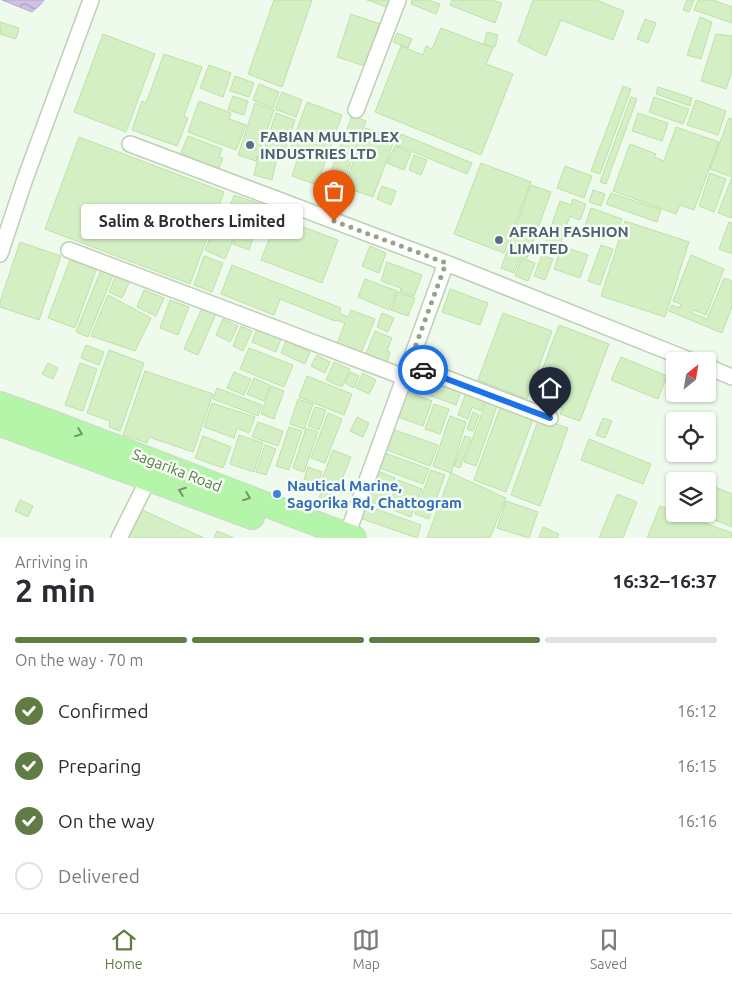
<!DOCTYPE html>
<meta charset="utf-8">
<style>
body{margin:0;font-family:Ubuntu,sans-serif;background:#f2f2f3;color:#2b2b33;height:100vh;display:flex;flex-direction:column;font-size:19px;white-space:nowrap}
*{box-sizing:border-box;margin:0}
p{font-size:16px;color:#7c7c81}
.icon{flex:none;width:28px;height:28px;fill:none;stroke:currentColor;stroke-width:2;stroke-linecap:round;stroke-linejoin:round}
.map{position:relative;height:538px;overflow:hidden}
.panel{display:flex;flex-direction:column;background:#fff;flex:1}
.panel>*{flex:none}
.needle{width:32px;rotate:30deg}
.buttons{position:absolute;left:666px;top:352px;display:grid;gap:10px}
.buttons a{display:grid;place-items:center;width:50px;height:50px;border-radius:5px;background:#fff;box-shadow:0 1px 4px #0004;font-size:25px}
.pin{position:absolute;display:grid;place-items:center;width:42px;height:42px;color:#fff;margin:-51px -21px;border-radius:50% 50% 50% 0;rotate:-45deg;box-shadow:0 0 5px #0007}
.pin .icon{rotate:45deg}
.courier{position:absolute;display:grid;place-items:center;width:50px;height:50px;margin:-25px;border:4px solid #1a73e8;border-radius:50%;background:#fff;color:#222;box-shadow:0 1px 6px #0007}
.bubble{position:absolute;height:35px;border-radius:5px;background:#fff;box-shadow:0 1px 4px #0004;font-size:16px;font-weight:600;line-height:35px;text-align:center}
.summary em{font-style:normal;font-weight:600}
.summary div{display:flex;flex-direction:column-reverse}
.summary{display:flex;align-items:center;justify-content:space-between;height:85px;padding:0 15px}
h1{font-size:32px;font-weight:600;line-height:38px}
.bar{display:grid;grid-template-columns:repeat(4,1fr);gap:8px 5px;align-content:center;height:60px;padding:0 15px}
.bar i{height:6px;border-radius:4px;background:#e1e1e2}
.bar .on{background:#617b45}
.bar p{grid-column:span 4}
ol{padding:0 15px;list-style:none}
li{display:flex;align-items:center;gap:15px;height:55px}
li p{margin-inline-start:auto}
li .icon{padding:5px;border-radius:50%;background:#617b45;color:#fff;stroke-width:4}
li:last-child{color:#7c7c81}
li i{width:28px;height:28px;border:2px solid #e1e1e2;border-radius:50%}
.dock{display:flex;justify-content:space-around;align-items:center;height:70px;border-top:1px solid #e1e1e2;background:#fff;font-size:14px;color:#7c7c81}
.dock a{display:grid;justify-items:center;gap:2px}
.dock .on{color:#617b45}
.map>svg:first-child{display:block}
.water{fill:url(#water-waves);stroke:#b9a8d6}
.building{fill:#d5efc5;stroke:#bee1a7}
.lines{fill:none;stroke-linecap:round;stroke-linejoin:round}
.minor-casing{stroke:#bdd0b4;stroke-width:18}
.primary-casing{stroke:#cfd6ca;stroke-width:26}
.minor{stroke:#fff;stroke-width:15}
.primary{stroke:#b5f5aa;stroke-width:24}
.oneway{stroke:#759666}
.done{stroke:#92a587;stroke-width:5;stroke-dasharray:0 9}
.route{stroke:#1a73e8;stroke-width:6}
.service-dot{fill:#5c6f8a;stroke:#f4fef2;stroke-width:2}
.shop-dot{fill:#3f7fe0;stroke:#f4fef2;stroke-width:2}
.labels{text-anchor:middle;dominant-baseline:central;stroke-width:5;stroke-linejoin:round;paint-order:stroke}
.service-label{font-size:15px;font-weight:bold;fill:#4e5e75;stroke:#f4fef2;text-anchor:start}
.street-label{font-size:15px;fill:#607650;stroke:#f4fef2}
.shop-label{font-size:15px;font-weight:bold;fill:#366cbe;stroke:#f4fef2;text-anchor:start}
</style>
<div class="map">
<svg width="732" height="538" viewBox="0 0 732 538">
<defs>
<pattern id="water-waves" width="16" height="10" patternUnits="userSpaceOnUse" patternTransform="scale(1.25)"><rect width="16" height="10" fill="#cec1e4"/><path d="M0 5q4-4 8 0t8 0" fill="none" stroke="#aba1bb"/></pattern>
</defs>
<rect width="100%" height="100%" fill="#eefbec"/>
<path class="water" d="M2 0H44L41 4 32 12Z"/>
<path class="building" d="M274 0H312L282 87 248 74Z
M367 0H395L392 9Z
M412 0H428L440 4 436 14 411 4Z
M452 0H492L502 3 495 23 450 5Z
M533 0H596L624 11 613 40 561 20 546 56 518 42Z
M687 0H694L689 12 683 10Z
M698 0H713L732 7V23L694 10Z
M351 14 380 24 365 66 337 57Z
M700 17 712 22 701 59 687 55Z
M645 19 656 23 648 43 637 39Z
M0 22 19 28 16 39 0 34Z
M441 28 493 48 486 64 513 74 481 155 375 112 401 46 423 55 426 46 432 49Z
M487 32 498 35 495 47 484 44Z
M397 33 412 39 408 48 393 42Z
M103 34 155 54 126 132 74 112Z
M716 34 732 36V71L726 89 701 81Z
M164 54 202 67 184 116 188 118 177 146 132 130 142 101 146 103Z
M209 65 231 73 223 97 200 88Z
M235 76 254 83 249 97 230 91Z
M259 84 279 92 273 108 253 100Z
M623 86 631 89 600 174 591 171Z
M658 87 692 98 690 106 656 94Z
M282 92 302 100 296 117 275 109Z
M233 96 248 101 244 115 228 110Z
M631 97 637 99 606 184 600 182Z
M654 97 689 109 683 124 649 112Z
M696 100 726 111 718 135 687 125Z
M199 101 231 113 229 119 246 125 236 150 188 132Z
M307 102 342 115 317 185 292 176 299 155 289 151Z
M255 103 274 110 256 161 238 155Z
M276 113 295 120 284 153 265 146Z
M638 113 668 123 662 141 632 131Z
M352 116 366 121 343 184 328 178Z
M729 118 732 119V218L718 213 732 177 710 169Z
M676 127 719 142 694 210 680 205 676 214 613 191 630 144 656 154 654 157 664 161Z
M366 128 395 138 373 197 344 187Z
M401 134 472 163 467 174 396 145Z
M188 136 222 149 219 157 223 158 218 170 180 155Z
M79 137 224 192 190 284 45 229Z
M395 146 411 153 404 170 387 163Z
M260 149 278 153 272 180 254 175Z
M414 155 427 160 421 175 409 170Z
M481 163 531 182 504 253 454 234Z
M565 166 592 176 584 198 557 188Z
M710 173 726 179 714 212 699 206Z
M531 185 551 192 527 258 521 256 514 273 501 268Z
M382 186 396 191 391 205 377 199Z
M593 190 605 194 601 206 589 202Z
M611 193 661 210 657 222 606 204Z
M234 195 264 205 249 250 233 244 237 232 223 227Z
M573 199 586 204 580 220 570 216 557 254 543 249 560 201 571 205Z
M591 208 622 219 616 236 585 226Z
M277 220 286 224 287 221 338 240 322 283 261 260Z
M625 221 689 242 665 317 601 296Z
M729 222 732 223V254L719 249Z
M215 226 235 235 225 259 205 250Z
M20 242 61 256 39 320 0 307V302Z
M601 245 613 249 600 285 588 281Z
M370 246 386 253 379 273 362 266Z
M562 246 588 255 580 278 554 269Z
M72 255 98 265 75 328 48 318Z
M542 255 553 259 545 280 534 276Z
M691 255 724 269 706 315 694 310 692 313 707 319 724 278 732 281V307L722 333 669 311 672 305 679 308 681 304 673 301Z
M204 256 223 263 212 292 194 285Z
M522 258 535 263 528 281 515 276Z
M387 262 422 275 414 296 400 291 401 288 381 281Z
M232 265 341 308 339 313 348 317 351 310 375 319 361 353 337 344 345 323 336 320 335 321 280 299 274 315 221 294Z
M101 270 113 275 88 337 76 332Z
M116 275 130 281 122 298 109 292Z
M365 279 397 291 389 310 358 297Z
M450 289 488 303 480 325 442 312Z
M144 290 164 298 156 316 137 307Z
M398 292 415 298 408 316 391 310Z
M108 295 151 318 135 351 91 336Z
M170 300 189 307 178 335 160 328Z
M202 308 216 314 198 355 184 349Z
M382 313 394 318 388 332 377 327Z
M503 313 552 331 527 399 478 380Z
M223 319 238 326 230 342 216 335Z
M559 325 609 344 580 421 560 414 563 408 532 397Z
M241 326 252 331 243 351 233 346Z
M257 329 281 339 276 352 252 342Z
M375 331 392 338 387 351 390 352 387 362 366 354Z
M286 341 310 352 305 364 281 353Z
M86 345 104 352 99 365 81 358Z
M249 348 293 365 284 387 240 369Z
M109 350 144 363 120 431 109 427 110 421 87 413Z
M317 355 330 362 325 373 311 366Z
M621 357 667 376 658 399 611 380Z
M334 362 350 369 342 387 326 380Z
M48 363 58 368 53 379 42 374Z
M80 363 97 369 83 411 65 405Z
M145 371 213 394 193 452 149 437 147 443 123 435Z
M416 371 462 388 456 405 410 388Z
M234 372 251 379 244 395 227 388Z
M350 372 359 376 354 388 345 383Z
M363 373 376 380 369 394 356 388Z
M307 376 352 394 344 415 299 397Z
M254 378 270 385 264 401 247 394Z
M271 386 284 391 274 419 261 414Z
M468 387 487 394 481 411 472 407 468 419 458 415Z
M217 388 262 405 258 416 213 399Z
M407 392 432 401 423 426 398 417Z
M298 399 313 404 304 429 290 424Z
M487 399 498 403 476 466 464 462Z
M502 402 535 414 506 492 474 480Z
M212 403 255 417 249 433 237 428 234 438 204 427Z
M434 404 449 409 440 434 425 429Z
M315 407 326 410 319 430 308 426Z
M473 412 479 415 473 431 467 429Z
M328 413 342 419 325 463 311 458Z
M450 416 466 422 451 473 433 466Z
M357 417 369 423 363 437 350 431Z
M539 418 568 428 540 506 511 495Z
M603 418 612 421 605 438 596 435Z
M258 422 283 431 278 446 252 437Z
M289 427 302 431 289 470 276 466Z
M306 428 318 432 304 472 293 468Z
M389 428 438 445 430 466 382 448Z
M239 435 263 443 254 472 230 464Z
M203 436 231 447 223 468 195 458Z
M465 436 471 438 460 468 454 466Z
M589 439 651 464 643 484 581 460Z
M265 445 276 449 266 475 256 472Z
M333 450 351 457 338 489 321 482Z
M382 452 429 469 423 484 377 467Z
M308 467 322 472 318 484 304 479Z
M375 470 395 478 384 507 364 500Z
M431 470 445 475 429 519 415 514Z
M451 473 506 498 490 538H427Z
M398 480 422 489 411 517 388 508Z
M708 484 732 494V527L700 514H708Z
M324 487 333 491 327 501 319 497Z
M617 494 637 502 623 538H599Z
M20 500 33 506 28 517 15 511Z
M506 501 538 512 529 538 497 528Z
M365 505 421 525 417 538 360 518Z
M660 506 675 512V514H681L732 533V538H647Z
M138 508 204 538H125Z
M543 527 559 534 557 538H539Z
M217 531 234 538H214Z"/>
<g class="lines">
<defs>
<path id="minor" d="M356 110 398 0
M130 144 446 263 692 361
M69 250 404 377
M0 254 25 179 91 0
M409 364 550 418
M708 367 732 377
M119 538 149 478
M346 538 446 263"/>
<path id="primary" d="M0 404 53 423 354 538
M0 424 252 517"/>
</defs>
<use href="#minor" class="minor-casing"/>
<use href="#primary" class="primary-casing"/>
<use href="#minor" class="minor"/>
<use href="#primary" class="primary"/>
</g>
<defs><path id="oneway-chevron" d="M-2-3.5L2.5 0L-2 3.5" fill="none" stroke-width="1.6" stroke-linecap="round" stroke-linejoin="round" transform="scale(1.25)"/></defs>
<g class="oneway">
<use href="#oneway-chevron" transform="translate(79 433) rotate(21)"/>
<use href="#oneway-chevron" transform="translate(182 491) rotate(-160)"/>
<use href="#oneway-chevron" transform="translate(247 497) rotate(21)"/>
</g>
<g class="lines">
<path class="done" d="M334 221 446 263 409 364 423 370"/>
<path class="route" d="M423 370 550 418"/>
</g>
<g class="service-dot">
<circle cx="250" cy="145" r="5"/>
<circle cx="499" cy="240" r="5"/>
</g>
<circle class="shop-dot" cx="277" cy="494" r="5"/>
<g class="labels">
<g class="service-label">
<text x="260" y="136">FABIAN MULTIPLEX<tspan x="260" dy="17">INDUSTRIES LTD</tspan></text>
<text x="509" y="231">AFRAH FASHION<tspan x="509" dy="17">LIMITED</tspan></text>
</g>
<g class="street-label">
<text transform="translate(177 470) rotate(21)">Sagarika Road</text>
</g>
<g class="shop-label">
<text x="287" y="485">Nautical Marine,<tspan x="287" dy="17">Sagorika Rd, Chattogram</tspan></text>
</g>
</g>
</svg>
<div class="buttons">
<a><svg class="needle" viewBox="-14 -14 28 28"><path d="M0-13l5 13h-10z" fill="#e53935"/><path d="M0 13l5-13h-10z" fill="#7c7c81"/></svg></a>
<a><svg class="icon" aria-label="locate" viewBox="0 0 24 24"><circle cx="12" cy="12" r="6"/><path d="M12 2v4M12 18v4M2 12h4M18 12h4"/></svg></a>
<a><svg class="icon" aria-label="layers" viewBox="0 0 24 24"><path d="M12 4l9 5-9 5-9-5zM3 14l9 5 9-5"/></svg></a>
</div>
<div class="pin" style="left:334px;top:221px;background:#ea580c"><svg class="icon" aria-label="bag" viewBox="0 0 24 24"><path d="M5 8h14l-1 12H6zM9 8a3 3 0 0 1 6 0"/></svg></div>
<div class="pin" style="left:550px;top:418px;background:#1f2937"><svg class="icon" aria-label="home" viewBox="0 0 24 24"><path d="M3 11l9-7 9 7M6 9v11h12V9"/></svg></div>
<div class="courier" style="left:423px;top:370px"><svg class="icon" aria-label="car" viewBox="0 0 24 24"><path d="M5 17H2v-5l4-1 3-4h7l3 4 3 1v5h-3M9 17h6M6 11h13"/><circle cx="7" cy="17" r="2"/><circle cx="17" cy="17" r="2"/></svg></div>
<div class="bubble" style="left:81px;top:204px;width:222px">Salim &amp; Brothers Limited</div>
</div>
<section class="panel">
<div class="summary"><div><h1>2 min</h1><p>Arriving in</p></div><em>16:32–16:37</em></div>
<div class="bar"><i class="on"></i><i class="on"></i><i class="on"></i><i></i><p>On the way · 70 m</p></div>
<ol>
<li><svg class="icon" aria-label="check" viewBox="0 0 24 24"><path d="M5 12l5 5 9-10"/></svg>Confirmed<p>16:12</p></li>
<li><svg class="icon" aria-label="check" viewBox="0 0 24 24"><path d="M5 12l5 5 9-10"/></svg>Preparing<p>16:15</p></li>
<li><svg class="icon" aria-label="check" viewBox="0 0 24 24"><path d="M5 12l5 5 9-10"/></svg>On the way<p>16:16</p></li>
<li><i></i>Delivered</li>
</ol>
</section>
<nav class="dock">
<a class="on"><svg class="icon" aria-label="home" viewBox="0 0 24 24"><path d="M3 11l9-7 9 7M6 9v11h12V9"/></svg>Home</a>
<a><svg class="icon" aria-label="map" viewBox="0 0 24 24"><path d="M3 6l6-2 6 2 6-2v14l-6 2-6-2-6 2zM9 4v14M15 6v14"/></svg>Map</a>
<a><svg class="icon" aria-label="saved" viewBox="0 0 24 24"><path d="M7 4h10v16l-5-4-5 4z"/></svg>Saved</a>
</nav>
